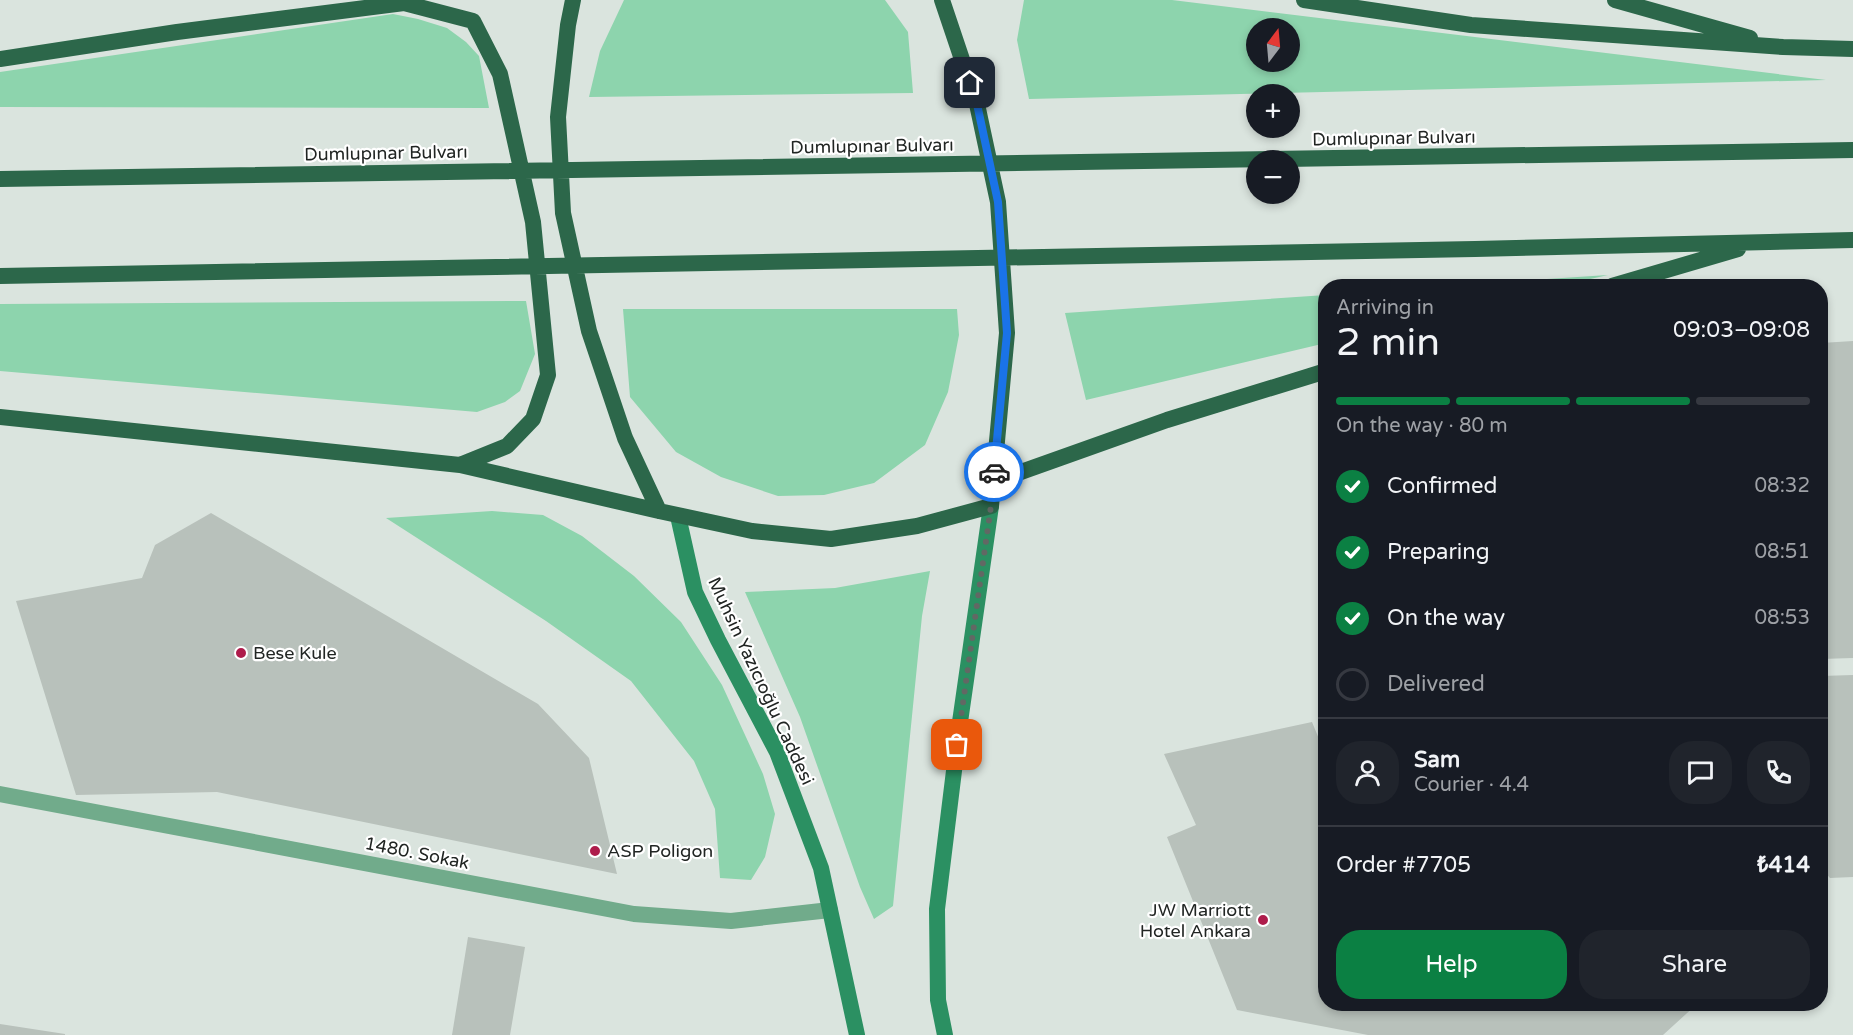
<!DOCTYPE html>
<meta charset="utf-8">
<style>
body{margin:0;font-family:"Varela Round",sans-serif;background:#20242c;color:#f1f3f6;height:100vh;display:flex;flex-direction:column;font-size:22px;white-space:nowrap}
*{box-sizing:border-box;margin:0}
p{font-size:20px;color:#9ea1a6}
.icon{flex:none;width:33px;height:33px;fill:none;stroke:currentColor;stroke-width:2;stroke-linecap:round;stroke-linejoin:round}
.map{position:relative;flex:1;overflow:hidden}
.panel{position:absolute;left:1318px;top:279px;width:510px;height:732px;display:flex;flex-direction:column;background:#171b24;border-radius:24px;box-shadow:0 3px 9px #0003}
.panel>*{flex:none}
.needle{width:39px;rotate:16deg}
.fabs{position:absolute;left:1246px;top:18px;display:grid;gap:12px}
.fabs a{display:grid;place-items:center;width:54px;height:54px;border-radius:50%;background:#171b24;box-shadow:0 3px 9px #0003;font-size:30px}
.pin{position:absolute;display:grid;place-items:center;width:51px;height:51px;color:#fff;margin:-26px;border-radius:12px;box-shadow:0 3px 9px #0006}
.courier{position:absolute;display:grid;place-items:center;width:60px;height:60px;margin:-30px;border:4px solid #1a73e8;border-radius:50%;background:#fff;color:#222;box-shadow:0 2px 8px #0007}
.summary em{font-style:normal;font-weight:600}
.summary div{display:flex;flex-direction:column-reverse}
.summary{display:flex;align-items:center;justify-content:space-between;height:102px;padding:0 18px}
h1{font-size:39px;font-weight:600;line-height:45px}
.bar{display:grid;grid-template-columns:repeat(4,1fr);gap:9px 6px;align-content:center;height:72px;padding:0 18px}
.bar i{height:8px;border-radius:4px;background:#363941}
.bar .current{background:#0b8043}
.bar p{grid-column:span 4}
.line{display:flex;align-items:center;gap:15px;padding:0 18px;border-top:2px solid #363941}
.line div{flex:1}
.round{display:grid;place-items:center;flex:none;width:63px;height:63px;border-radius:24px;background:#20242c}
ol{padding:0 18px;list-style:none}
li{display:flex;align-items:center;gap:18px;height:66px}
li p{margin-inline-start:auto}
li .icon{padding:6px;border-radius:50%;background:#0b8043;color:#fff;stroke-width:4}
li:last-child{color:#9ea1a6}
li i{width:33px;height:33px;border:3px solid #363941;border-radius:50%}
.button{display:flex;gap:12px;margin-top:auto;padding:12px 18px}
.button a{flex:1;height:69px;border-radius:24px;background:#0b8043;color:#fff;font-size:24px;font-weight:600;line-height:69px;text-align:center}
.button a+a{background:#20242c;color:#f1f3f6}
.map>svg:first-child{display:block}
.green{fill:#8dd4ad;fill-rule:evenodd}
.building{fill:#b8c1bb}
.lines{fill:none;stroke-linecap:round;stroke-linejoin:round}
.minor{stroke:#71ab8b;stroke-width:16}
.secondary{stroke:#2b9062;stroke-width:16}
.trunk{stroke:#2c674a;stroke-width:16}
.done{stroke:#626864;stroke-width:6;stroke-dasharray:0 10.8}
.route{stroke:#1a73e8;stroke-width:8}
.poi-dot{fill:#ae1c4b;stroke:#fff;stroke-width:2}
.labels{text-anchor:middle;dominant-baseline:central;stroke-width:4.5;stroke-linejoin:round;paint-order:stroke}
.street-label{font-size:18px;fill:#212523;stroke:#fff}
.poi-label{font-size:18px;fill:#212523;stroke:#fff;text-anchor:start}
</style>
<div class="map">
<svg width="1853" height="1035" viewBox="0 0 1853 1035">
<rect width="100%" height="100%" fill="#dae4de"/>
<path class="green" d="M624 0H885L908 32 913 93 589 97 600 51Z
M1024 0H1172L1826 80 1029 99 1017 40ZM1257 28H1290V62H1257Z
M393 14 418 19 447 28 466 42 479 56 489 108 0 107V72Z
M1608 275 1559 286H1443Z
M1326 295V343L1086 400 1065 313Z
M526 301 535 354 520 391 505 402 477 412 0 371V304Z
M623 309H957L959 335 948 392 925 445 874 483 824 495 778 496 721 477 676 452 630 397Z
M492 511 543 515 582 536 634 576 681 622 722 685 763 774 775 814 765 857 751 880 720 878 715 809 694 761 631 681 546 621 386 518Z
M930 571 922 616 893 906 874 919 860 887 800 717 745 592 835 588Z"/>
<path class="building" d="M1853 341V658L1821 659V343Z
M211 513 538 704 589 758 617 874 217 792 76 795 16 601 142 578 155 545Z
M1853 675V877L1830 878 1821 868V676Z
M1312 722 1326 756V1004H1697L1663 1035H1368L1237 1010 1167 837 1196 825 1164 754Z
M468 937 525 947 510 1035H452Z
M0 1024 65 1034V1035H0Z"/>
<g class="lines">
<path class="minor" d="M0 794 634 914 731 921 830 910"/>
<path class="secondary" d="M678 516 695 592 718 640 777 752 821 868 857 1035
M945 1035 938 1000 937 909 960 722 991 506"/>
<path class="trunk" d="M573 0 568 25 558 117 563 213 589 331 625 438 659 511
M1304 0 1471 25 1783 47 1853 49
M1615 0 1750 38
M404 3 473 21 500 74 533 222 548 375 533 419 507 446 460 465
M0 59 177 32 404 3 414 0
M0 179 1853 150
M0 276 1475 249 1853 240
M1612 286 1738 249
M0 417 460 465 659 511 752 531 831 539 917 526 991 506 1007 333 998 202 977 104 942 0
M993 482 1167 420 1326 371"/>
</g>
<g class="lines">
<path class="done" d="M957 745 991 506 994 472"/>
<path class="route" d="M970 83 977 104 998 202 1007 333 994 472"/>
</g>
<g class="poi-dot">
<circle cx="241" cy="653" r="6"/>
<circle cx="595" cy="851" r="6"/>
<circle cx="1263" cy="920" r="6"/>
</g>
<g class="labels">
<g class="street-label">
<text transform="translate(1394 138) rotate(-1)">Dumlupınar Bulvarı</text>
<text transform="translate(872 146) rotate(-1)">Dumlupınar Bulvarı</text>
<text transform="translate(386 153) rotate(-1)">Dumlupınar Bulvarı</text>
<text transform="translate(761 681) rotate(65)">Muhsin Yazıcıoğlu Caddesi</text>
<text transform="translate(417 853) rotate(11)">1480. Sokak</text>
</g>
<g class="poi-label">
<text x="253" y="653">Bese Kule</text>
<text x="607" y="851">ASP Poligon</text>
<text x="1251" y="910" text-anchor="end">JW Marriott<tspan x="1251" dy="21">Hotel Ankara</tspan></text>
</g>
</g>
</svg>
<div class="fabs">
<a><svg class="needle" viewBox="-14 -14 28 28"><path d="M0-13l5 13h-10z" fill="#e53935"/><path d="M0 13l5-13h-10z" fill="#9ea1a6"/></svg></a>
<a>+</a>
<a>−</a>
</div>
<div class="pin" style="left:957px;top:745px;background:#ea580c"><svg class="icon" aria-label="bag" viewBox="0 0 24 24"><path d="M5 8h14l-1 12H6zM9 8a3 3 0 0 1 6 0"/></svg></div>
<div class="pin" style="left:970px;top:83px;background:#1f2937"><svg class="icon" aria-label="home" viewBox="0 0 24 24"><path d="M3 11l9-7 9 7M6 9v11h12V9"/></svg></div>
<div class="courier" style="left:994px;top:472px"><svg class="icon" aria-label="car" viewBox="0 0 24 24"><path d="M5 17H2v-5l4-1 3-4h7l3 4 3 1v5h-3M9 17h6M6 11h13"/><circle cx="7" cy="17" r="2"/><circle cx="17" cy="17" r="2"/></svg></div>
<section class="panel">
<div class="summary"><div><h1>2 min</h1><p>Arriving in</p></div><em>09:03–09:08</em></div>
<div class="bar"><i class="current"></i><i class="current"></i><i class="current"></i><i></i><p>On the way · 80 m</p></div>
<ol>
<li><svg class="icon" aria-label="check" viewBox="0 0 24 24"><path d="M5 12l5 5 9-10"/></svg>Confirmed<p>08:32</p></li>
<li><svg class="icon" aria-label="check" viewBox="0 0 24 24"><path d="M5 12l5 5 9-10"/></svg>Preparing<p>08:51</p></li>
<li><svg class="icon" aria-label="check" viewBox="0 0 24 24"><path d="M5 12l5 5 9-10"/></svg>On the way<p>08:53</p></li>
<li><i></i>Delivered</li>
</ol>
<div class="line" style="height:108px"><a class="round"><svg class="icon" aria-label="person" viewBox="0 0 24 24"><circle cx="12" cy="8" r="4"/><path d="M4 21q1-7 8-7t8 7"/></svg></a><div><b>Sam</b><p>Courier · 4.4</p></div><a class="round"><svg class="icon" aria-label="chat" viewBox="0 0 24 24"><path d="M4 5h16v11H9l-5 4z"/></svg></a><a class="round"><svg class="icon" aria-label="phone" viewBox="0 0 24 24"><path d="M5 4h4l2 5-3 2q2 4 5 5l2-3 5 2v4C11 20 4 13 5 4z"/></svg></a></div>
<div class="line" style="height:78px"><div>Order #7705</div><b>₺414</b></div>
<div class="button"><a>Help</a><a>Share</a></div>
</section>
</div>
